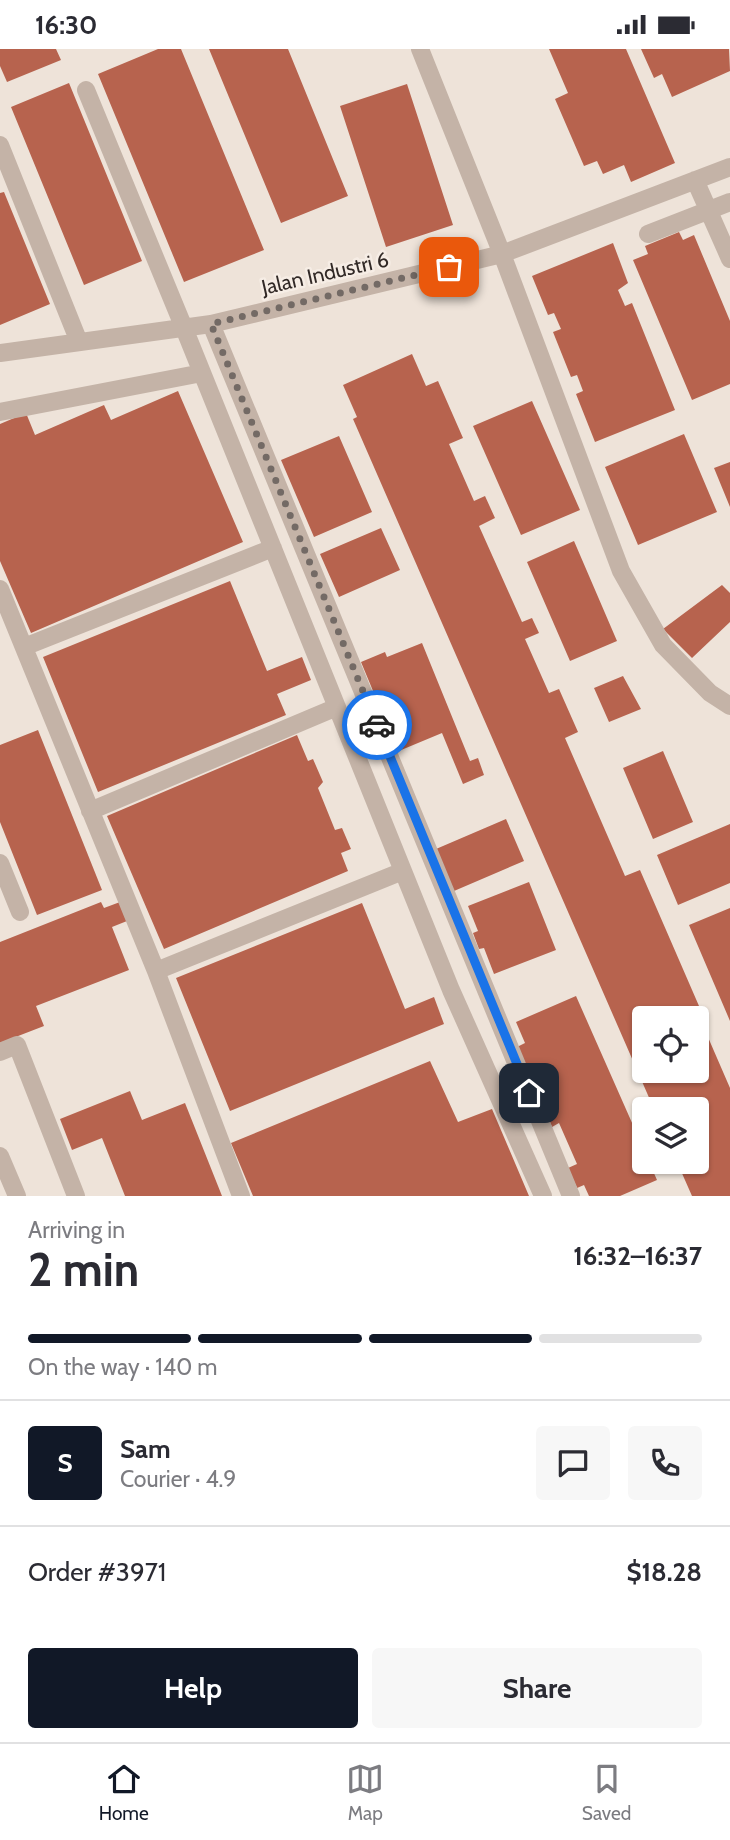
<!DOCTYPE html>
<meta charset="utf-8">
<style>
body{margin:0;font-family:Cabin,sans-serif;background:#f7f7f7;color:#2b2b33;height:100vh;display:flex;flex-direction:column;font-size:26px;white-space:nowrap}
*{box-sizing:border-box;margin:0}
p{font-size:23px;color:#7c7c81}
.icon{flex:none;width:38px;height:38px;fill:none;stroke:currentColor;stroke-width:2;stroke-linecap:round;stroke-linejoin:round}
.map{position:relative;height:1147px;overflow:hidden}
.drawer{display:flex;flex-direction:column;background:#fff;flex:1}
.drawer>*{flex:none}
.tools{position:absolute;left:632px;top:957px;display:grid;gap:14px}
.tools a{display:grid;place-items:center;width:77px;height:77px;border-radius:7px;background:#fff;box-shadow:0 2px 5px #0004;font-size:35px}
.pin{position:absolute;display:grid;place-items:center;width:60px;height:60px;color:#fff;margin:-30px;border-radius:14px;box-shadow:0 4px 10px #0006}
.courier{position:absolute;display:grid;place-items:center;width:70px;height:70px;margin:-35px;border:5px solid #1a73e8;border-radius:50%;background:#fff;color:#222;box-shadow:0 2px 9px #0007}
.overview em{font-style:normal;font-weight:800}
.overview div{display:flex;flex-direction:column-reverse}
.overview{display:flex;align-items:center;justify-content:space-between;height:119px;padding:0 28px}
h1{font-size:46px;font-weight:800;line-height:52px}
.bar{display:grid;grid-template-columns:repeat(4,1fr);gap:10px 7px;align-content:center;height:84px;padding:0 28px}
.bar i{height:9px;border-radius:5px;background:#e1e1e2}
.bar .selected{background:#111827}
.bar p{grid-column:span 4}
.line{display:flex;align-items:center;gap:18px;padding:0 28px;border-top:2px solid #e1e1e2}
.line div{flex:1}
.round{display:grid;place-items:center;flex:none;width:74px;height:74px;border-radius:7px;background:#f7f7f7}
.primary-button{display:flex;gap:14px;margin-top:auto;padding:14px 28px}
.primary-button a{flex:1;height:80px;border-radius:7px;background:#111827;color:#fff;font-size:28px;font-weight:800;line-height:80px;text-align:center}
.primary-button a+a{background:#f7f7f7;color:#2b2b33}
.status{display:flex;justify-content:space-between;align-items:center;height:49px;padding:0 35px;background:#fff;direction:ltr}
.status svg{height:19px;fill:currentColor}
.dock{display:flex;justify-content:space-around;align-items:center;height:98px;border-top:2px solid #e1e1e2;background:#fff;font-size:19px;color:#7c7c81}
.dock a{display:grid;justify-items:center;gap:4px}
.dock .selected{color:#111827}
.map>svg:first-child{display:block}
.building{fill:#b7634e}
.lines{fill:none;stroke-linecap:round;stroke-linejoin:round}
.minor{stroke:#c4b3a7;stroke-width:18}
.done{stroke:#736a65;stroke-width:7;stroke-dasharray:0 12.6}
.route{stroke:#1a73e8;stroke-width:9}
.labels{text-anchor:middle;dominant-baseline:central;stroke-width:5;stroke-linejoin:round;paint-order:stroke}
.street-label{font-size:21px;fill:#312926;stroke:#f6ede5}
</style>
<div class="status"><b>16:30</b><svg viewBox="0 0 49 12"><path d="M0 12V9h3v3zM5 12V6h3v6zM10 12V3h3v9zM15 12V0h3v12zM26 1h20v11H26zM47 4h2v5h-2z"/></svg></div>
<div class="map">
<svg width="730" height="1147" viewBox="0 0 730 1147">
<rect width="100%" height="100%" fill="#eee3d9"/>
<path class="building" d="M0 0H56L61 11 7 33 0 17Z
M158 0H181L264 201 184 233 98 25Z
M209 0H288L348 147 281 174Z
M549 0H626L675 114 631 133 624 116 603 125 597 112 584 117 555 50 568 44Z
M641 0H729L730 22 672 48 662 25 654 29Z
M69 34 142 212 84 236 11 58Z
M407 35 453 176 386 198 340 57Z
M4 143 50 255 0 276V144Z
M679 183 683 191 694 186 730 272V335L692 351 633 211 648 205 645 197Z
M613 194 628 234 618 241 625 257 632 254 675 361 595 393 576 345 583 342 577 326 571 328 553 283 561 280 554 264 548 266 532 227Z
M412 305 426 337 438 332 463 389 449 395 474 452 485 447 495 469 479 477 522 573 532 569 539 584 525 590 549 644 559 640 578 683 565 689 625 827 640 821 699 957 685 963 688 970H644V1022H696V982L704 979 730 1039V1147H692L677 1113H696V1060H654L353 370 357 368 343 336Z
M178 342 243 493 31 584 0 512V375L26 364 35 386 104 356 111 371Z
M532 352 580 461 521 486 473 377Z
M684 385 717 463 638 496 605 418Z
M339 387 372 463 314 488 281 411Z
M730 413V458L714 419Z
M381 479 400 521 339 548 320 505Z
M574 492 617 592 570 612 527 513Z
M230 532 267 622 302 608 311 631 277 645 286 666 98 743 43 608Z
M722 536 730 544V573L692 609 663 580Z
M422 594 470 712 478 709 484 726 463 735 442 684 394 704 384 680 388 678 361 613 385 603 387 608Z
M623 627 641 660 609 673 594 639Z
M38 681 102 841 37 866 0 773V696Z
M297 686 308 712 313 710 323 733 318 739 335 781 342 779 351 800 341 804 348 822 164 900 107 767Z
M663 702 693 773 653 790 623 719Z
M506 770 524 812 454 842 436 800Z
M730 775V834L678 856 657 806Z
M529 833 556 901 494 925 484 899 479 900 473 884 478 882 468 857Z
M101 853 104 859 120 853 127 872 112 878 129 921 36 957 44 977 0 994V893Z
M362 854 405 960 434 948 444 975 230 1062 176 929Z
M730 859V972L689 876Z
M576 947 644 1101V1113H649L657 1131 620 1147H589L584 1136 577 1139 568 1119 577 1115 559 1074 552 1078 544 1060 553 1056 534 1014 525 1017 517 998 525 994 516 973Z
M430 1012 458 1073 492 1060 529 1147H253L231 1094Z
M130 1042 142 1071 185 1054 222 1147H125L102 1089 72 1101 60 1070Z"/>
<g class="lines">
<path class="minor" d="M420 0 502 205 621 522 663 596 710 644 730 657
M86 41 184 279 451 941 543 1147
M0 96 79 293
M695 131 730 210
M648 185 730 153
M211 275 571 1147
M0 304 211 275 502 205 730 118
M0 363 202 324
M0 540 156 922 241 1147
M24 598 273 499
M90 762 337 658
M0 814 20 863
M156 922 403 822
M0 1003 17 996 76 1147
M0 1107 17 1147"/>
</g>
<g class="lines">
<path class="done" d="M377 676 211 275 449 218"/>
<path class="route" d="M377 676 529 1044"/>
</g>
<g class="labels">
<g class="street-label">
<text transform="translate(325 224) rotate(-13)">Jalan Industri 6</text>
</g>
</g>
</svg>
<div class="tools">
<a><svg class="icon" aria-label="locate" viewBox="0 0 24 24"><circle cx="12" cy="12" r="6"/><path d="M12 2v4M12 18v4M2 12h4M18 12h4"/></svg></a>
<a><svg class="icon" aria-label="layers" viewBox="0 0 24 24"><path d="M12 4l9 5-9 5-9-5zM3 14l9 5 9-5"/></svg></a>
</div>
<div class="pin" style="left:449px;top:218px;background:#ea580c"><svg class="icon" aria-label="bag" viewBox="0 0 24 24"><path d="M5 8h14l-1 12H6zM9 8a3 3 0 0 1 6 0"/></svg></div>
<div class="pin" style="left:529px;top:1044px;background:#1f2937"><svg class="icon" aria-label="home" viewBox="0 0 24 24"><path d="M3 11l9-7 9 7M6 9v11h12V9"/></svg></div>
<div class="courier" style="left:377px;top:676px"><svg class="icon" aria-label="car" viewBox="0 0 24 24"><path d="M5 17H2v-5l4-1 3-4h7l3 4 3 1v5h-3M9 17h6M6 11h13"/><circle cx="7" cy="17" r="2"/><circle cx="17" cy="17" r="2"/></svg></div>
</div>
<section class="drawer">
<div class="overview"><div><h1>2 min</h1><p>Arriving in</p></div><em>16:32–16:37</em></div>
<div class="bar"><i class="selected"></i><i class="selected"></i><i class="selected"></i><i></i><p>On the way · 140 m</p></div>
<div class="line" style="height:126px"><b class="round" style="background:#111827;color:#fff">S</b><div><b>Sam</b><p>Courier · 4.9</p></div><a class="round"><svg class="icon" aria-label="chat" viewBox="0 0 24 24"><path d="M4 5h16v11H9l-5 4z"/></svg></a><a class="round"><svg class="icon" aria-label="phone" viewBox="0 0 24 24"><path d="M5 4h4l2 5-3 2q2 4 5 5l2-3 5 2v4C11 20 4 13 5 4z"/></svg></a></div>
<div class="line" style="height:91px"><div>Order #3971</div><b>$18.28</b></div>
<div class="primary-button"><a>Help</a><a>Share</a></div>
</section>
<nav class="dock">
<a class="selected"><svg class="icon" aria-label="home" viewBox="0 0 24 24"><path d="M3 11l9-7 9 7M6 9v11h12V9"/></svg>Home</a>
<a><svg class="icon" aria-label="map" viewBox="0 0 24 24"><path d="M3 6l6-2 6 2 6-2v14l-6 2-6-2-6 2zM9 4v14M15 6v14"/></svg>Map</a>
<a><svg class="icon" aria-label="saved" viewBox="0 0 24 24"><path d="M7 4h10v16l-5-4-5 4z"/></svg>Saved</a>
</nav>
